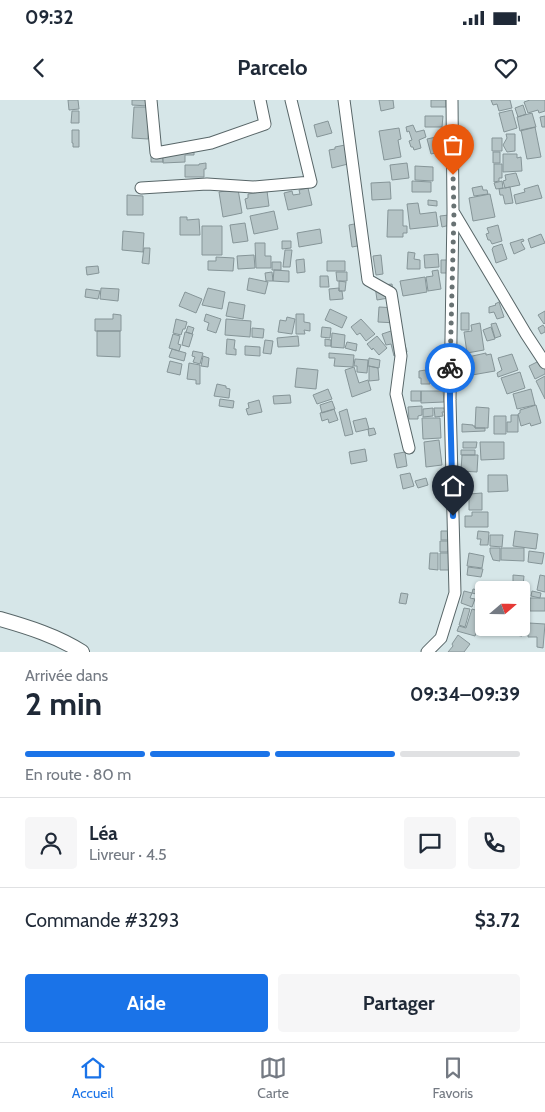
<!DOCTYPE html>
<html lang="fr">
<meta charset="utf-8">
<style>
body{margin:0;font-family:Cabin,sans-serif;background:#f6f6f7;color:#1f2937;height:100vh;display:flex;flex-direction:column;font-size:19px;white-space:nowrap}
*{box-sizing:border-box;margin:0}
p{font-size:16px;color:#747a83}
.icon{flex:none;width:28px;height:28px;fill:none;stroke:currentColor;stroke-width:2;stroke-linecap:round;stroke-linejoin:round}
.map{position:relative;height:552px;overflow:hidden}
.sheet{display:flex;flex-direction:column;background:#fff;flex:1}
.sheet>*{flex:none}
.needle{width:32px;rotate:70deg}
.controls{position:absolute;left:475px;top:481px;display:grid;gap:10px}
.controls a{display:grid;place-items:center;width:55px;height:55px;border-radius:5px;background:#fff;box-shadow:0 1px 4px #0004;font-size:25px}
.pin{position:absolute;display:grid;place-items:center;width:42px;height:42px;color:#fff;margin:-51px -21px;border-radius:50% 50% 50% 0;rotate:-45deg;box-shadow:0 0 5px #0007}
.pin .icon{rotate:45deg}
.courier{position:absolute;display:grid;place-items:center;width:50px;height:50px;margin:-25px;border:4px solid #1a73e8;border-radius:50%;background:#fff;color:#222;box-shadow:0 1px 6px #0007}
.head em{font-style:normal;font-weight:700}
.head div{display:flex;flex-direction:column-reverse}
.head{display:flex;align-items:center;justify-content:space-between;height:85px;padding:0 25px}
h1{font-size:32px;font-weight:700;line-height:38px}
.bar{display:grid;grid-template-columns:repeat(4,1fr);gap:8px 5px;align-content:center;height:60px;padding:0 25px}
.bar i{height:6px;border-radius:4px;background:#e0e1e3}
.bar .current{background:#1a73e8}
.bar p{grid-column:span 4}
.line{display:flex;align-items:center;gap:12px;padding:0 25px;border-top:1px solid #e0e1e3}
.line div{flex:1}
.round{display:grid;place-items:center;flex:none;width:52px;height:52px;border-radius:5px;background:#f6f6f7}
.cta{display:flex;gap:10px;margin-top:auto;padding:10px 25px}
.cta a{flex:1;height:58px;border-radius:5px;background:#1a73e8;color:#fff;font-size:20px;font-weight:700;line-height:58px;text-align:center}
.cta a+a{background:#f6f6f7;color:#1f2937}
.status{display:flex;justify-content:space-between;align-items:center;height:35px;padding:0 25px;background:#fff;direction:ltr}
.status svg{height:14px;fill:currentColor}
header{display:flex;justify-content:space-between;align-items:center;height:65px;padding:0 25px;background:#fff;font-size:22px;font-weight:700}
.tab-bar{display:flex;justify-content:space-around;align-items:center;height:70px;border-top:1px solid #e0e1e3;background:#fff;font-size:14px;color:#747a83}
.tab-bar a{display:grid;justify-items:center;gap:2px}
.tab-bar .current{color:#1a73e8}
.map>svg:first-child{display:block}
.building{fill:#b5c4c6;stroke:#869598}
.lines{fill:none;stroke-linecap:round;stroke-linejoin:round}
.minor-casing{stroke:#586668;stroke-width:13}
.major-casing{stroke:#586668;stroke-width:16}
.minor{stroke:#fff;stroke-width:11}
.major{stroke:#fff;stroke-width:14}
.done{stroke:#687273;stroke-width:5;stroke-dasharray:0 9}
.route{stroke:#1a73e8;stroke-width:6}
</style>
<div class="status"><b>09:32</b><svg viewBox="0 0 49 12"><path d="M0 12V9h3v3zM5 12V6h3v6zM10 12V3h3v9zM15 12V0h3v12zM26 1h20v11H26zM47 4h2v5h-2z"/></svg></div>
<header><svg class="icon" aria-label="back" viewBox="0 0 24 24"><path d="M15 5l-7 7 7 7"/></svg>Parcelo<svg class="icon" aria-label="heart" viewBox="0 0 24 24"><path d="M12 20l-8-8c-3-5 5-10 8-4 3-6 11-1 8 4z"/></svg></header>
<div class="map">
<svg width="545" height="552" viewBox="0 0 545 552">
<rect width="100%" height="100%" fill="#d6e6e8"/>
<path class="building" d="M68 0H78L79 9 69 10Z
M132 0H148V6L132 5Z
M379 0H393L394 8 381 11Z
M431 0H446V7H431Z
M491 0H510L512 8 499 11 497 4 493 5Z
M530 0H545V11L539 13 538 10 528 13 524 2Z
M523 5 526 14 518 17 515 8Z
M134 7H150L148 39 132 38Z
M512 10 517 28 504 32 499 13Z
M72 11H79V23H71Z
M532 13 536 27 520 31 517 17Z
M425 16H443L442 27H425Z
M545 16V27H542L540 17Z
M328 21 332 33 317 37 314 25Z
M413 25 416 32 424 30 426 37 419 40 421 48 414 50 413 47H411L409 41 412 40 409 31 407 32 406 27Z
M535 27 541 57 527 59 521 30Z
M399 28 401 39 398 40 401 57 384 60 379 31Z
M72 30H79V47H73V43H72Z
M506 34H515V51L507 52 503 45 507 38Z
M441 36 444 51 431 54 427 39Z
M492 38H502V51H492Z
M194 44V55H185V62L163 63V51Z
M345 45 352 63 332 68 329 50 335 49V47Z
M493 52H500V63H493Z
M151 54H162L163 62H151Z
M503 54H517V58L521 57 522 71 503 72Z
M206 63V69H204V77H185V65H199V64Z
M407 63 409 78 392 80 390 65Z
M494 64H502V78H499V81L494 82Z
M415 66 433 67V81L415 80Z
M516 73 520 85 505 88 503 81 506 80 505 75Z
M412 81 431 82V92H412Z
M502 81 503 88 496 89 494 83Z
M390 82 391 99 372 100 371 83Z
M538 85 542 98 516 104 514 95 525 92 524 89Z
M482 86 483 90H487L488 94 474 96 472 88Z
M510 87 513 103 505 104 503 95H500L499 89Z
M308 88 312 105 288 110 284 93 292 91 293 95 300 94 299 90Z
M238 89 242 113 223 117 219 92Z
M267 91 269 106 247 109 245 99 248 98V94Z
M490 94 495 117 473 121 469 98Z
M127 95 143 96V115H127Z
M428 100 437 101V106L428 105Z
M418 103 420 114 436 112 438 126 410 129 407 104Z
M388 110H403V126H407V133H403V137H387Z
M274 111 278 129 254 134 250 116Z
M449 115 450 125 442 127 440 116Z
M180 117H187V120L199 119 200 135H180Z
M365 122 368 144 352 147 349 125Z
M245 123 248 141 233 143 230 125Z
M498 125 502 141 492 144 490 140H488L486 134 489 133 487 128Z
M202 126H222V155H202Z
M320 129 322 143 299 147 297 133Z
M123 131 144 133 143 152 122 150Z
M541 134 545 143 531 148 528 139Z
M523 139 524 141 521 142 525 149 514 154 510 143Z
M282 141H291V148L282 149Z
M255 143H265V156H271V168H256Z
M502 144 507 159 496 163 492 149 493 148V147Z
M144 148H150L149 164 142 163Z
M285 150H292L290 167H283Z
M408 152 415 153 414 159 420 160V169H407Z
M438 154 439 167 425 168 424 155Z
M254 155 255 168 238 169 237 156Z
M381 155 383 174 376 175 373 156Z
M216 157 234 158 233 171 208 170V161H216Z
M304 159 305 172 297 173 296 160Z
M441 160H449V173H441Z
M327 161H345V171H327Z
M272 162H281V170H272Z
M98 166 99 173 87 175 86 167Z
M274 170 289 171V182L273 181Z
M438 170 441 189 428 191 426 177 433 176 432 171Z
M272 172 273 181H266L265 173Z
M336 172H347V181H337Z
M320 176H328L329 187H320Z
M425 177 427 192 403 196 400 181Z
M249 178 268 182 265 194 247 190Z
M339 181 346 182 345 191H339Z
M392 184 394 197 377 200 375 186Z
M101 188 119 189 118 201 100 199Z
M208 188 225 192 222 209 202 205Z
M339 188V191H342L343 199 330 200 329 189Z
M86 189 100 191 98 199 85 197Z
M185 192 202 199 196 213 179 206Z
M229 202 245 205 243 219 226 216Z
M499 202 504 217 497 219 494 212 489 213V207L496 205 495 204Z
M379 207 397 208V223L378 222Z
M330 209 347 217 342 228 325 220Z
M545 211V223L544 224 538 215Z
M461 213H469V230H461Z
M113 214 121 215V231H95V219H113Z
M206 214 221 219 216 233 207 230 209 223 204 221Z
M296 214H304V222L310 223V231L304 230 305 234H296Z
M287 217 295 219 292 234 278 232 280 220 286 221Z
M176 219 187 222 185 229H183L181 235 173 233Z
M226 219 251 221 250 237 225 235Z
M361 219 375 234 366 241 360 233 357 235 351 227Z
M480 223 484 250 467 253 464 232 472 231 471 225Z
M496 223 501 236 495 238 491 224Z
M543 225 545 228V232L541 234 538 228Z
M188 226 194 228 192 234 186 232Z
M322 227 331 228 330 238 321 237Z
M491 227 495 239 487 241 483 230Z
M252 228 264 229 263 238 252 237Z
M394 230 401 231 407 252 394 256 391 244 386 245 382 234Z
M97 231H120V257L97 256Z
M185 232 193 234 189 247 182 245Z
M332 233 345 235 344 248 331 247Z
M173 234 180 236 178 244 181 245 179 251 169 248Z
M298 236 299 246 278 247 277 238Z
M377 236 387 248 379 255 373 248 372 250 367 244Z
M227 239 235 240 234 249H236V255L226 254Z
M325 239 331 240V246H325Z
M265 240 273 241 271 254 263 253Z
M347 242 357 244 356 251 345 248Z
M245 246 260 247V256L245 255Z
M172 249 186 253 184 261 169 257Z
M193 251 203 253 200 264 193 262 195 257 192 256Z
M329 253 354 255 353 267 334 266 335 258H329Z
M486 253V255L491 254 495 271 472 275 468 257Z
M512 254 518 270 498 277 497 273 502 270 498 258Z
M203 256 209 258 208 267 201 266Z
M369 258 380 260 379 268 368 266Z
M355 259 368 260 367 273 357 272V266H354Z
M541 260 545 269V274L535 279 529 266Z
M170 261 182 264 180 275 167 272Z
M189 263 200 265V284H196V280L187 279Z
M431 263H438L439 277H444V283H431Z
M369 266 378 268 379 280 369 281Z
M354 267 359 283 368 280 371 290 352 297 345 270Z
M297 268 318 270 316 289 295 287Z
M426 270V272L430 271V284H421V278H419V271Z
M520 272 525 288 507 294 501 278Z
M545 276V299L536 281Z
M217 284 226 286V288L230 289 229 298 214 296Z
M328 289 332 299 317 304 313 295Z
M531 289 535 305 517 309 513 294Z
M411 291H421V301H411Z
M421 291H443L444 302 421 303Z
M290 295 291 303 274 304 273 296Z
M220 299 234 301 233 308 219 306Z
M259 300 262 312 248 315 246 309 249 308 248 303Z
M332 301 335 309 322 313 320 305Z
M536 305 541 323 531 326 530 323 521 326 518 314 520 313V310Z
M422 306V315L418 316V319H409L408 307Z
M476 307 489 308 488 328H475Z
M433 308V316L423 317V309Z
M434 308H444L445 312H442L443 316 435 317Z
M334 309 338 320 329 323 328 319 322 321 320 313Z
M347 309 353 334 345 336 339 312Z
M511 315H518V332H507V322H511Z
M494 316H506V334H494Z
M366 318 369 329 356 332 353 321Z
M422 318H440L441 338 423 339Z
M462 324 473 325V326H475V328H485V331L462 332Z
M374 328 376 334 369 336 368 329Z
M439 340 442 365 426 367 424 342Z
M463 342H477L476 348H463Z
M480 342H504V359L481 360Z
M365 349 367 361 351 364 349 352Z
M461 350H475V355H461Z
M405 352 407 366 397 368 394 354Z
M462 355H478L477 372 461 371Z
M410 373 414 386 403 389 400 375Z
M488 375H507L508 391 488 392Z
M426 378 428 385 418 388 415 381Z
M482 393V410H469V394Z
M472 412H488V427H465V416H472Z
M441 431H448V440H441Z
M478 431 489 432 488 445H480L481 439H477Z
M515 431 538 434 536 449 513 446Z
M490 435H503L502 447 490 446Z
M440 441H448V452H440Z
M490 448H500V461L493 460 490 452Z
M501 448H524V461L501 460Z
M529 451 544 453 542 464 528 462Z
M430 453H438V470L429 469Z
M440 453H449V470H440Z
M469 453 484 456 482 468 467 466Z
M468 467 483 469 481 477 467 475Z
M513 475 524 476 523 486H513Z
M540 475 545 476V492L537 490Z
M509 486 523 488V497H521V490H509Z
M483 487 486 488V490H484V496L472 493 473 489 483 491Z
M464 491 472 493 470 498 475 499 472 507 461 503Z
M532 491 541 493 540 498 531 496Z
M401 493 408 494 406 504 399 503Z
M530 498H545V511H530Z
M464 508 470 509 465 527 459 525Z
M472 509 482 512 475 536 457 531 459 526 466 528Z
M521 522H523L522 536 509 534 510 528H521Z
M529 523 545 524 543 548 537 547V537H528Z
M458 535 470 544 464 552H448L453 546 452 544Z"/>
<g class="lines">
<defs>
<path id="minor" d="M151 0 156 53 211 43 265 24 260 0
M344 0 368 180 391 193 401 256 396 294 409 348
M141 88 207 84 253 87 311 82 291 0
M454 113 526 234 545 263
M427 552 441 538 455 493 450 300 453 112 452 0"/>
<path id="major" d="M0 519C28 527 57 536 82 552"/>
</defs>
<use href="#minor" class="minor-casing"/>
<use href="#major" class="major-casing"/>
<use href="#minor" class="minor"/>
<use href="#major" class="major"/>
</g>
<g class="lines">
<path class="done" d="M450 268 454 112 453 75"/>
<path class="route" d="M450 268V300L453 416"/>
</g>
</svg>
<div class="controls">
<a><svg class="needle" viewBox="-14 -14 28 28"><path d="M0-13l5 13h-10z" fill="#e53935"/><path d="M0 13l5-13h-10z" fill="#747a83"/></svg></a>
</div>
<div class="pin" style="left:453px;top:75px;background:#ea580c"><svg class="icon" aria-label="bag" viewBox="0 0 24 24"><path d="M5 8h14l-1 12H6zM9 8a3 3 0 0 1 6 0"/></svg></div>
<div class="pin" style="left:453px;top:416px;background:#1f2937"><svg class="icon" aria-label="home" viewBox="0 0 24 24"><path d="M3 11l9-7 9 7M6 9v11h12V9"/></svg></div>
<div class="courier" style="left:450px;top:268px"><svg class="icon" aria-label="bike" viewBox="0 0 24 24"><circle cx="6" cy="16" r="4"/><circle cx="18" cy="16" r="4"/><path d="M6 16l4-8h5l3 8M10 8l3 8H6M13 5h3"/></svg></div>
</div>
<section class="sheet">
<div class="head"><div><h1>2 min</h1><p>Arrivée dans</p></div><em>09:34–09:39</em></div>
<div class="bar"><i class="current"></i><i class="current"></i><i class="current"></i><i></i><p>En route · 80 m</p></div>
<div class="line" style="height:90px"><a class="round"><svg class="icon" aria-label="person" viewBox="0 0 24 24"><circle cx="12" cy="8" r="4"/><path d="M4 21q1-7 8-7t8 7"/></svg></a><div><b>Léa</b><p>Livreur · 4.5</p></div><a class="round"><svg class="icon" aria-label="chat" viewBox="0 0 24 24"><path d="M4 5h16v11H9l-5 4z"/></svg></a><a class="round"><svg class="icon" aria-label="phone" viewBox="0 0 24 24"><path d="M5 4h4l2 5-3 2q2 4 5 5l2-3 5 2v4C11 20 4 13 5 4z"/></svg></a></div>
<div class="line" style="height:65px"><div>Commande #3293</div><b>$3.72</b></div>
<div class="cta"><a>Aide</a><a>Partager</a></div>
</section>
<nav class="tab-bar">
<a class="current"><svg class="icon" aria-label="home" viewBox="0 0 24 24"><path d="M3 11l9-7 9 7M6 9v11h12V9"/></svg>Accueil</a>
<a><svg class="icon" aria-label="map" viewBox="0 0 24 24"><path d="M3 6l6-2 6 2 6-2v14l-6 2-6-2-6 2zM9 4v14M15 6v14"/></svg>Carte</a>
<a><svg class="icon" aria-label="saved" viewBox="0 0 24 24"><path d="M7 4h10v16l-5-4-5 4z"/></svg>Favoris</a>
</nav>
